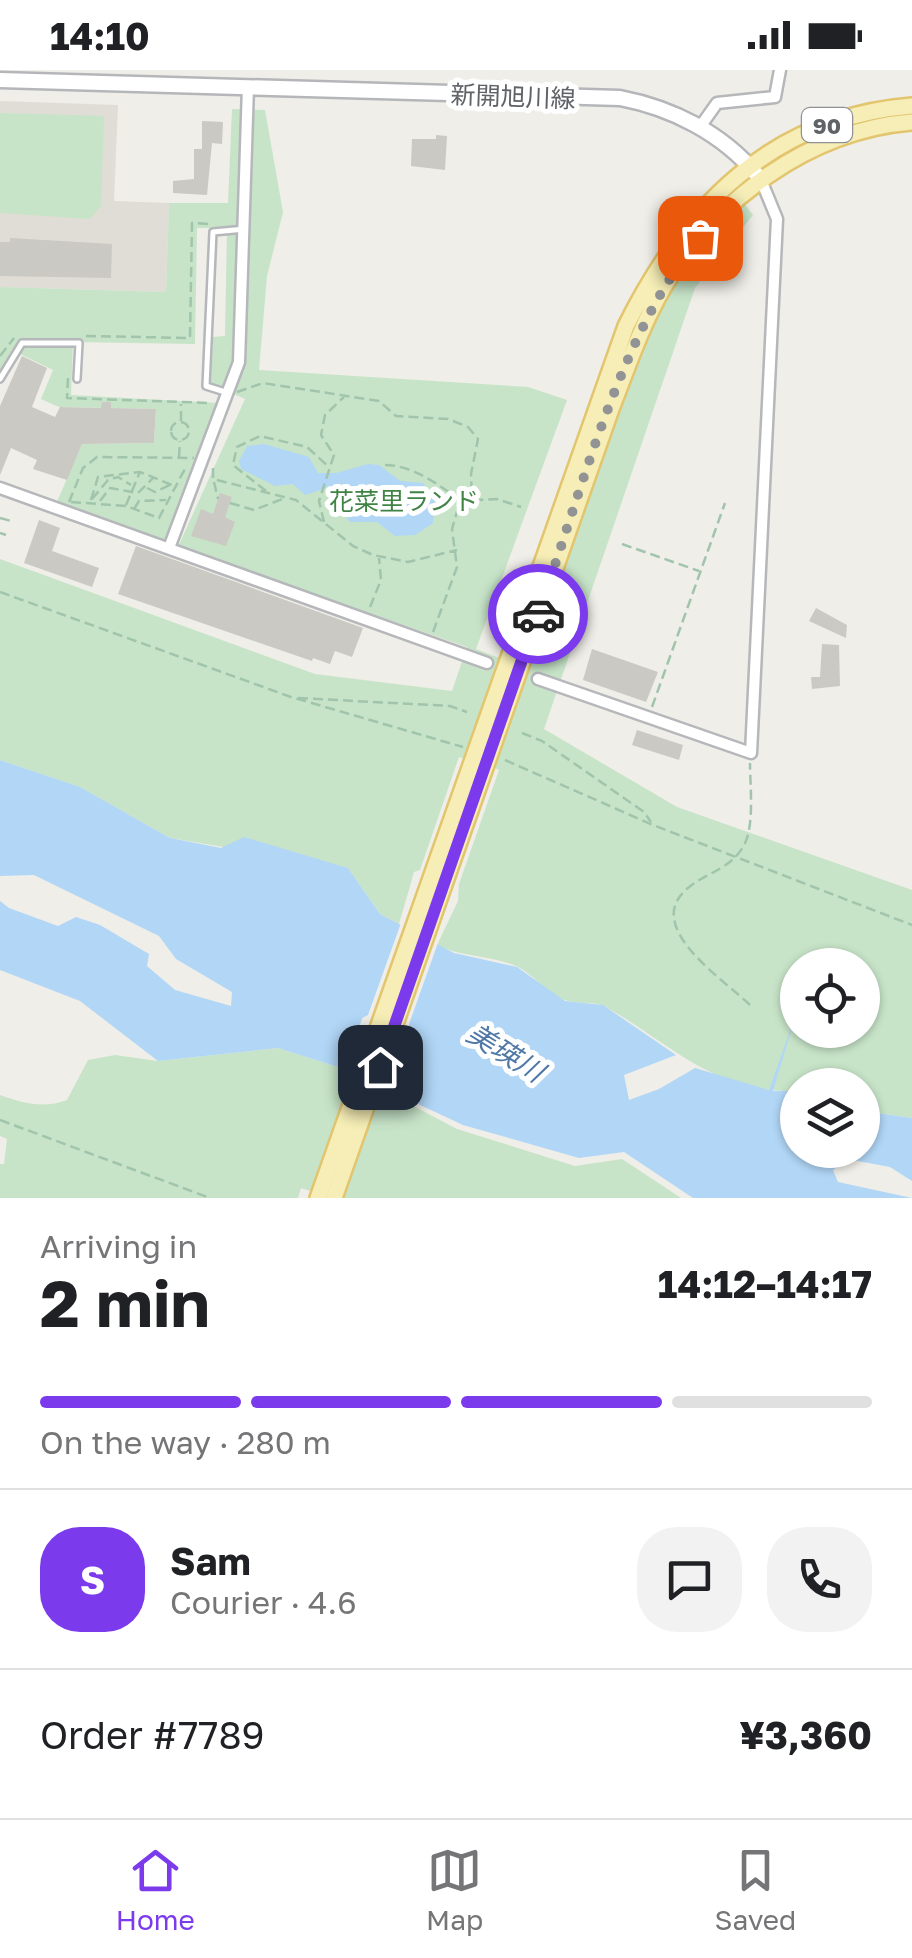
<!DOCTYPE html>
<meta charset="utf-8">
<style>
body{margin:0;font-family:"Golos Text","Noto Sans JP",sans-serif;background:#f2f2f2;color:#202124;height:100vh;display:flex;flex-direction:column;font-size:38px;white-space:nowrap}
*{box-sizing:border-box;margin:0}
p{font-size:32px;color:#757577}
.icon{flex:none;width:55px;height:55px;fill:none;stroke:currentColor;stroke-width:2;stroke-linecap:round;stroke-linejoin:round}
.map{position:relative;height:1128px;overflow:hidden}
.details{display:flex;flex-direction:column;background:#fff;flex:1}
.details>*{flex:none}
.buttons{position:absolute;left:780px;top:878px;display:grid;gap:20px}
.buttons a{display:grid;place-items:center;width:100px;height:100px;border-radius:50%;background:#fff;box-shadow:0 2px 8px #0004;font-size:50px}
.pin{position:absolute;display:grid;place-items:center;width:85px;height:85px;color:#fff;margin:-42px;border-radius:20px;box-shadow:0 5px 15px #0006}
.courier{position:absolute;display:grid;place-items:center;width:100px;height:100px;margin:-50px;border:8px solid #7c3aed;border-radius:50%;background:#fff;color:#222;box-shadow:0 2px 12px #0007}
.head em{font-style:normal;font-weight:700}
.head div{display:flex;flex-direction:column-reverse}
.head{display:flex;align-items:center;justify-content:space-between;height:170px;padding:0 40px}
h1{font-size:65px;font-weight:700;line-height:75px}
.bar{display:grid;grid-template-columns:repeat(4,1fr);gap:15px 10px;align-content:center;height:120px;padding:0 40px}
.bar i{height:12px;border-radius:8px;background:#e0e0e0}
.bar .on{background:#7c3aed}
.bar p{grid-column:span 4}
.line{display:flex;align-items:center;gap:25px;padding:0 40px;border-top:2px solid #e0e0e0}
.line div{flex:1}
.round{display:grid;place-items:center;flex:none;width:105px;height:105px;border-radius:40px;background:#f2f2f2}
.status{display:flex;justify-content:space-between;align-items:center;height:70px;padding:0 50px;background:#fff;direction:ltr}
.status svg{height:28px;fill:currentColor}
.tab-bar{display:flex;justify-content:space-around;align-items:center;height:140px;border-top:2px solid #e0e0e0;background:#fff;font-size:28px;color:#757577}
.tab-bar a{display:grid;justify-items:center;gap:5px}
.tab-bar .on{color:#7c3aed}
.map>svg:first-child{display:block}
.education{fill:#dfddd6}
.green{fill:#c7e4c8;fill-rule:evenodd}
.water{fill:#b1d6f6}
.pier{fill:#efeee8}
.building{fill:#cbc9c4}
.lines{fill:none;stroke-linecap:round;stroke-linejoin:round}
.service-casing{stroke:#b5b7ba;stroke-width:10}
.minor-casing{stroke:#b5b7ba;stroke-width:15}
.secondary-casing{stroke:#b4b6ba;stroke-width:19}
.primary-casing{stroke:#e2c56e;stroke-width:20}
.path{stroke:#a1c4ac;stroke-width:2.5;stroke-dasharray:10 5;stroke-linecap:butt}
.service{stroke:#fff;stroke-width:5}
.minor{stroke:#fff;stroke-width:10}
.secondary{stroke:#fff;stroke-width:14}
.primary{stroke:#f6eeb6;stroke-width:15}
.done{stroke:#919394;stroke-width:10;stroke-dasharray:0 18}
.route{stroke:#7c3aed;stroke-width:12}
.labels{text-anchor:middle;dominant-baseline:central;stroke-width:10;stroke-linejoin:round;paint-order:stroke}
.shield{fill:#fff;stroke:#8f9194;stroke-width:2.5}
.shield-label{font-size:22px;font-weight:bold;fill:#5f6266}
.street-label{font-size:25px;fill:#5f6266;stroke:#fff}
.park-label{font-size:25px;fill:#408445;stroke:#fff}
.water-label{font-size:28px;font-style:italic;fill:#4f78a6;stroke:#fff}
</style>
<div class="status"><b>14:10</b><svg viewBox="0 0 49 12"><path d="M0 12V9h3v3zM5 12V6h3v6zM10 12V3h3v9zM15 12V0h3v12zM26 1h20v11H26zM47 4h2v5h-2z"/></svg></div>
<div class="map">
<svg width="912" height="1128" viewBox="0 0 912 1128">
<rect width="100%" height="100%" fill="#efeee8"/>
<path class="education" d="M0 31 118 35 114 131 169 133 166 222 0 217Z"/>
<path class="green" d="M232 39 265 40 283 142 267 206 259 300 528 317 567 330 476 579 502 589 466 689 459 687 420 800 414 802 399 854 380 844 348 798 170 768 80 717 0 690V489L315 604 452 621 467 577 178 477 245 329 211 314 213 267 225 266 227 158H197L195 274 73 272 71 325 219 333 168 469 160 472 56 434 82 374 154 373 156 339 59 337 41 329 53 300 12 280 0 303V217L166 222 169 133H228Z
M0 43 104 46 101 136 90 149 0 143Z
M744 133 753 145 695 218 544 659 677 737 912 820V1048L863 1041 862 1015H798L797 1021C713 1023 673 975 606 937 595 931 580 934 568 931 550 926 535 906 518 897 493 885 463 888 437 875L458 831 459 814 499 700 492 697 645 268 691 188ZM798 895H862V960H798Z
M278 978 341 998 457 1059 575 1096 622 1089 681 1128H332L301 1118 298 1128H0V1094H4L7 1069 0 1066V1025C23 1033 43 1039 67 1030L88 990 115 985 158 991Z"/>
<path class="water" d="M264 374 309 387 318 403H336L368 394 379 395 400 411 423 413 435 428 433 453 415 465 395 466 377 452H350L326 418 305 425 293 414 275 416 241 399 239 391 247 376Z
M0 690 80 717 170 768 221 778 244 767 348 798 380 844 454 883 517 897 565 931 603 935 676 985 624 1005 629 1030 659 1019 695 998 769 1020 797 941 773 1021H797L798 1080H862L863 1041 912 1048V1111L890 1097 847 1089 833 1100 838 1112 912 1128H693L624 1082 579 1088 463 1055 341 998 278 978 158 991 80 931 0 900V831L9 838 58 856 76 847 100 855 149 884 147 896 175 920 231 936 232 922 176 889 159 866 34 805 0 806Z"/>
<path class="pier" d="M402 850 439 870 408 957 412 962 407 976 402 978 385 1024 346 1006 362 948 368 945Z"/>
<path class="building" d="M202 51 223 52 222 74 212 73 207 125 173 123V111L194 109V79H202Z
M436 65 447 66 445 100 411 96 412 69H436Z
M10 168 112 174 111 208 0 206V172H10Z
M22 286 47 298 32 337 55 347 60 337 101 338 102 332H111V338L156 339 154 373 82 374 67 410 33 399 37 390 11 378 0 405V336Z
M220 423 232 427 225 447 235 452 226 476 191 466 201 439 213 444Z
M39 450 60 458 52 481 99 498 92 517 24 493Z
M136 476 363 558 352 587 335 581 330 594 313 588 312 591 118 524Z
M816 538 847 555 846 568 809 551Z
M822 574 839 575 840 616 812 619 811 607H820Z
M592 579 658 602 646 632 583 610Z
M637 660 683 675 679 690 632 675Z"/>
<g class="lines">
<defs>
<path id="service" d="M0 309 22 273H79L77 309
M225 322 206 316 213 162 245 159"/>
<path id="minor" d="M700 57 717 33 775 27 780 0
M0 418 487 593
M169 478 239 292 248 16
M538 609 751 683 777 149 761 110"/>
<path id="secondary" d="M0 10 620 28C672 38 722 63 757 105"/>
<path id="primary" d="M318 1128 626 256C685 137 772 47 912 36
M334 1128 611 339C627 298 641 256 663 218 715 130 809 60 912 52"/>
</defs>
<use href="#service" class="service-casing"/>
<use href="#minor" class="minor-casing"/>
<use href="#secondary" class="secondary-casing"/>
<use href="#primary" class="primary-casing"/>
<path class="path" d="M86 266 190 268 192 153 210 154
M0 286 14 268
M68 308 67 328 210 333
M237 322 263 313 379 331 396 346 448 349 468 357 478 369 471 404 472 429
M181 351V334
M171 361a9 9 0 1 1 18 0a9 9 0 1 1-18 0Z
M179 387 180 371
M385 395C411 395 439 414 459 430
M213 398V409L296 430 353 476 373 485 408 492 457 480
M214 412 218 429
M147 418 155 422 170 415
M266 421 233 395 237 377 260 366 307 377 329 397
M92 429 108 410 118 407 131 415
M91 430 98 407 139 402
M100 431 110 418 138 423 153 408
M69 432 83 398 97 387 194 388
M71 432 126 436 159 448 187 395
M230 433 254 440 285 428
M126 435 140 402 172 415
M134 439 139 431 166 430
M0 448 11 451
M324 452 319 431 334 385 321 365 325 345 344 327
M0 463 6 465
M622 474 699 501
M0 522 291 627 463 677
M370 537 381 510 379 488
M433 562 457 497 452 459 460 431 497 429 521 437
M298 628 450 636 467 642
M652 637 725 433
M522 663 542 671 644 742 651 752
M505 690 653 755 912 855
M750 935C723 909 641 856 688 818 707 802 729 800 743 777 755 758 750 716 750 693
M0 1050 210 1128"/>
<use href="#service" class="service"/>
<use href="#minor" class="minor"/>
<use href="#secondary" class="secondary"/>
<use href="#primary" class="primary"/>
</g>
<g class="lines">
<path class="done" d="M538 544C580 429 620 260 700 168"/>
<path class="route" d="M380 997 538 544"/>
</g>
<g class="labels">
<rect class="shield" x="802" y="38" width="50" height="34" rx="8"/>
<g class="shield-label">
<text x="827" y="55">90</text>
</g>
<g class="street-label">
<text transform="translate(513 26) rotate(2)">新開旭川線</text>
</g>
<g class="park-label">
<text x="404" y="430">花菜里ランド</text>
</g>
<g class="water-label">
<text transform="translate(506 982) rotate(32)">美瑛川</text>
</g>
</g>
</svg>
<div class="buttons">
<a><svg class="icon" aria-label="locate" viewBox="0 0 24 24"><circle cx="12" cy="12" r="6"/><path d="M12 2v4M12 18v4M2 12h4M18 12h4"/></svg></a>
<a><svg class="icon" aria-label="layers" viewBox="0 0 24 24"><path d="M12 4l9 5-9 5-9-5zM3 14l9 5 9-5"/></svg></a>
</div>
<div class="pin" style="left:700px;top:168px;background:#ea580c"><svg class="icon" aria-label="bag" viewBox="0 0 24 24"><path d="M5 8h14l-1 12H6zM9 8a3 3 0 0 1 6 0"/></svg></div>
<div class="pin" style="left:380px;top:997px;background:#1f2937"><svg class="icon" aria-label="home" viewBox="0 0 24 24"><path d="M3 11l9-7 9 7M6 9v11h12V9"/></svg></div>
<div class="courier" style="left:538px;top:544px"><svg class="icon" aria-label="car" viewBox="0 0 24 24"><path d="M5 17H2v-5l4-1 3-4h7l3 4 3 1v5h-3M9 17h6M6 11h13"/><circle cx="7" cy="17" r="2"/><circle cx="17" cy="17" r="2"/></svg></div>
</div>
<section class="details">
<div class="head"><div><h1>2 min</h1><p>Arriving in</p></div><em>14:12–14:17</em></div>
<div class="bar"><i class="on"></i><i class="on"></i><i class="on"></i><i></i><p>On the way · 280 m</p></div>
<div class="line" style="height:180px"><b class="round" style="background:#7c3aed;color:#fff">S</b><div><b>Sam</b><p>Courier · 4.6</p></div><a class="round"><svg class="icon" aria-label="chat" viewBox="0 0 24 24"><path d="M4 5h16v11H9l-5 4z"/></svg></a><a class="round"><svg class="icon" aria-label="phone" viewBox="0 0 24 24"><path d="M5 4h4l2 5-3 2q2 4 5 5l2-3 5 2v4C11 20 4 13 5 4z"/></svg></a></div>
<div class="line" style="height:130px"><div>Order #7789</div><b>¥3,360</b></div>
</section>
<nav class="tab-bar">
<a class="on"><svg class="icon" aria-label="home" viewBox="0 0 24 24"><path d="M3 11l9-7 9 7M6 9v11h12V9"/></svg>Home</a>
<a><svg class="icon" aria-label="map" viewBox="0 0 24 24"><path d="M3 6l6-2 6 2 6-2v14l-6 2-6-2-6 2zM9 4v14M15 6v14"/></svg>Map</a>
<a><svg class="icon" aria-label="saved" viewBox="0 0 24 24"><path d="M7 4h10v16l-5-4-5 4z"/></svg>Saved</a>
</nav>
